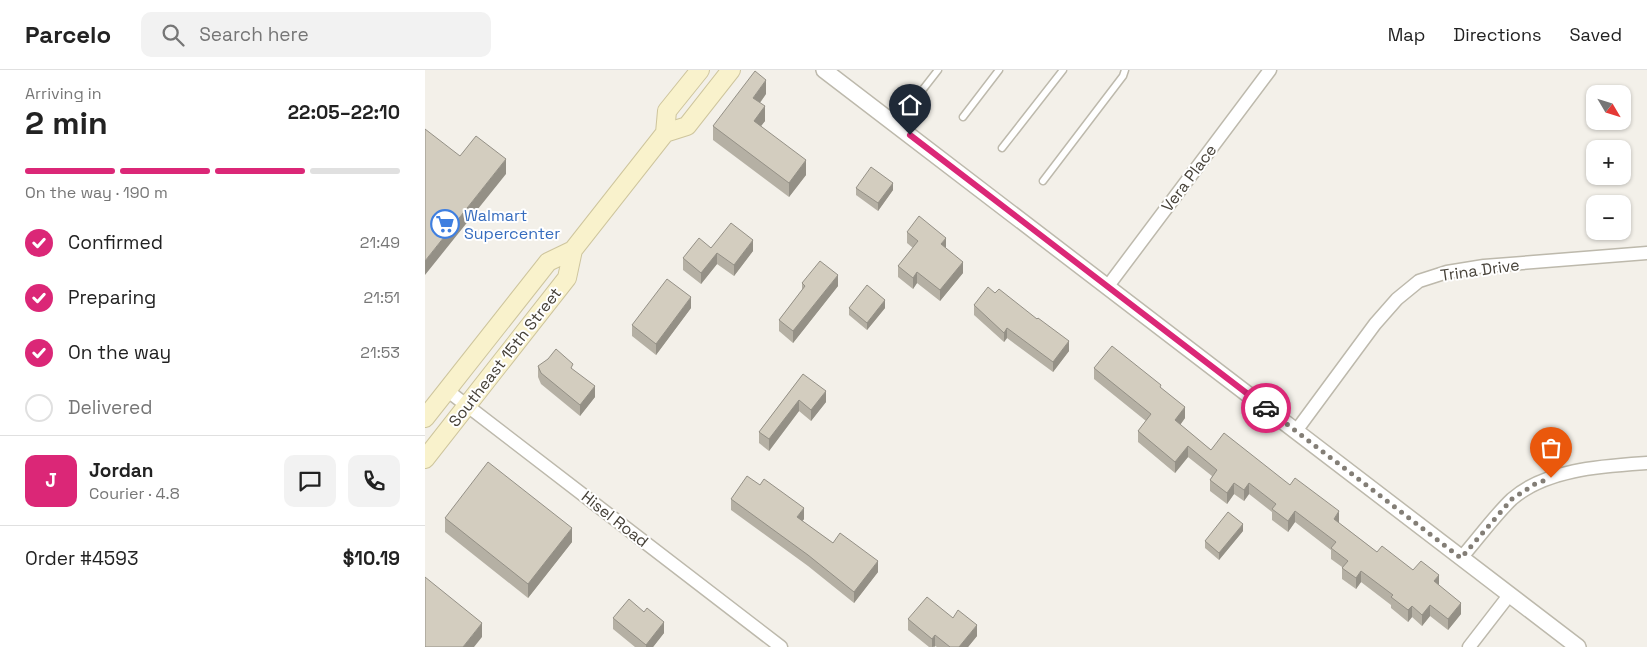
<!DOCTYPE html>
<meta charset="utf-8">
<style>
body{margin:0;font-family:"Space Grotesk",sans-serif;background:#f2f2f2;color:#222;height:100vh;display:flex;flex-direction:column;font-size:19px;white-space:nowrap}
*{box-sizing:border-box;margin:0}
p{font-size:16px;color:#767676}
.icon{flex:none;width:28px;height:28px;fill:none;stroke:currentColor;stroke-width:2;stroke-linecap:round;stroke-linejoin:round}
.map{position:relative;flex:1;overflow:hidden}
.panel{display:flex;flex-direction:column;background:#fff;width:425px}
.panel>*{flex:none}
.needle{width:32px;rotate:128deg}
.buttons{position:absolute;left:1161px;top:15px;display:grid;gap:10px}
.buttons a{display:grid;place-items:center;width:45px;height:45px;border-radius:10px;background:#fff;box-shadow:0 1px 4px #0004;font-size:25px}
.pin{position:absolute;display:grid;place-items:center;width:42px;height:42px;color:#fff;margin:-51px -21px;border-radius:50% 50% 50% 0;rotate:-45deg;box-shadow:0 0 5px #0007}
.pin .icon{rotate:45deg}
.courier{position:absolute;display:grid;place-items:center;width:50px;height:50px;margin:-25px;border:4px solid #db2777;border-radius:50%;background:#fff;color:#222;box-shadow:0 1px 6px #0007}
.summary em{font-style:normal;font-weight:800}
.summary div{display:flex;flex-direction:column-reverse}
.summary{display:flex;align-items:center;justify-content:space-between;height:85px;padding:0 25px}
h1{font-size:32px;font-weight:800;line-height:38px}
.bar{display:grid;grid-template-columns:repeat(4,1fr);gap:8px 5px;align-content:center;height:60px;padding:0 25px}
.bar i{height:6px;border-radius:4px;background:#e0e0e0}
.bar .on{background:#db2777}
.bar p{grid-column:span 4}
.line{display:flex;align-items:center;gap:12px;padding:0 25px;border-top:1px solid #e0e0e0}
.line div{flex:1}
.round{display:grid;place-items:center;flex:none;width:52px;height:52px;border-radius:10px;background:#f2f2f2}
ol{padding:0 25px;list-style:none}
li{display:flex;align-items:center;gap:15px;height:55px}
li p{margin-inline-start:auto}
li .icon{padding:5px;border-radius:50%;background:#db2777;color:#fff;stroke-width:4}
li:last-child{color:#767676}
li i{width:28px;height:28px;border:2px solid #e0e0e0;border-radius:50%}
header{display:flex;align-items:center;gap:30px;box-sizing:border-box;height:70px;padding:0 25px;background:#fff;border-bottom:1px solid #e0e0e0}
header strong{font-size:24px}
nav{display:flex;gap:28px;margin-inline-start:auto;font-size:18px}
.search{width:350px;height:45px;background:#f2f2f2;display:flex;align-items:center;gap:12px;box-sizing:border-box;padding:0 18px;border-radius:10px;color:#767676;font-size:19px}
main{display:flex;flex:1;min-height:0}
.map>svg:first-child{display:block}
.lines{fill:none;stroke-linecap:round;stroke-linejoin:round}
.service-casing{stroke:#bdb9ac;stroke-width:9}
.minor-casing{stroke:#bdb9ac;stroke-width:15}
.tertiary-casing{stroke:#bdb9ac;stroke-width:18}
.secondary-casing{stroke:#cec59d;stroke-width:20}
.service{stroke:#fff;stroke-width:6}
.minor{stroke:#fff;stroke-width:12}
.tertiary{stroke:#fff;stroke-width:15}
.secondary{stroke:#f9f2cc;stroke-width:18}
.wall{fill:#b5b0a4}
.shaded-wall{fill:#949086}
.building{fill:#d3cdbf;stroke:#949086}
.done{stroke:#837e76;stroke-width:5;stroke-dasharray:0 9}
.route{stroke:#db2777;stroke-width:6}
.labels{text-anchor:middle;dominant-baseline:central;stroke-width:4;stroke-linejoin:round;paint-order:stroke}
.street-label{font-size:16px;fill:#464138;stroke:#fff}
.shop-label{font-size:16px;fill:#366cbe;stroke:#fff;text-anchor:start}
</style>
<header>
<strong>Parcelo</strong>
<div class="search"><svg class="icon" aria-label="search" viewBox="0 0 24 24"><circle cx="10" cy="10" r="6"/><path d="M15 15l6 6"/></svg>Search here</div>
<nav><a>Map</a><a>Directions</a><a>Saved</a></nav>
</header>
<main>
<section class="panel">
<div class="summary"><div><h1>2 min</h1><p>Arriving in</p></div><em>22:05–22:10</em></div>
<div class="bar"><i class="on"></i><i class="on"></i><i class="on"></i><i></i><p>On the way · 190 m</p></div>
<ol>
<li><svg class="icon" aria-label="check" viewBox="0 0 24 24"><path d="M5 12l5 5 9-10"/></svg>Confirmed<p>21:49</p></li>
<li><svg class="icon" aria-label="check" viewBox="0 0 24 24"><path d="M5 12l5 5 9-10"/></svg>Preparing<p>21:51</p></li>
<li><svg class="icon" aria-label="check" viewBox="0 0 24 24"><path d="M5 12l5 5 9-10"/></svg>On the way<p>21:53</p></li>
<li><i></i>Delivered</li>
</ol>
<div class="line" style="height:90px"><b class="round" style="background:#db2777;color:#fff">J</b><div><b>Jordan</b><p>Courier · 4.8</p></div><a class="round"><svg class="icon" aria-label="chat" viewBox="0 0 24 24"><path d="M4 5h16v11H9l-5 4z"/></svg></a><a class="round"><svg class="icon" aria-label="phone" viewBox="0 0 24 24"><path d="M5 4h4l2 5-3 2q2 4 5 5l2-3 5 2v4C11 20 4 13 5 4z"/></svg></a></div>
<div class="line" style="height:65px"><div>Order #4593</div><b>$10.19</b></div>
</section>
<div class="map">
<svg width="1222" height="577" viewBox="0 0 1222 577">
<rect width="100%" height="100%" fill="#f3f0e9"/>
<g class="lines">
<defs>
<path id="service" d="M538 47 574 0
M471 54 513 0
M577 78 638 0
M618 111 698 6 700 0"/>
<path id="minor" d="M683 216 845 0
M23 321 356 577
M871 361 950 254 972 229 994 211 1022 202 1059 196 1222 183
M1036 488C1052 470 1070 445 1087 429 1121 399 1178 396 1222 393
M1044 577 1085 524"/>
<path id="tertiary" d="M399 0 1153 577"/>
<path id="secondary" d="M240 63 262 56 306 0
M0 348 123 192 148 180 240 63 242 41 275 0
M0 389 142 208 148 180"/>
</defs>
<use href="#service" class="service-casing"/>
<use href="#minor" class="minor-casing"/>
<use href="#tertiary" class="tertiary-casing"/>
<use href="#secondary" class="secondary-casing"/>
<use href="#service" class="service"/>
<use href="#minor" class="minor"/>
<use href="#tertiary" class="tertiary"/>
<use href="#secondary" class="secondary"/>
</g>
<path class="wall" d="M341 24 335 33 340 51 336 56 381 105 364 127 288 70V56Z
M431 118 468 120 453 141 431 125Z
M482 162 521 178 538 203 515 231 492 213 488 219 473 207V196L488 178 482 173Z
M286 178 328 181 309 206 292 194 276 214 258 200V188Z
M377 213 413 216 368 273 354 261V250L377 220Z
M570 223 612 249 644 281 628 302 582 268 579 272 549 245V235Z
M266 238 231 285 207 266V255Z
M424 238H460L442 260 424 245Z
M113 296 148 300 170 327 155 346 116 314 113 307Z
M669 298 736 318 760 348 755 355 786 380 865 415 914 452V453L952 482 988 500 1014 515 1036 544 1023 560 1005 546 997 556 987 547 983 552 966 538V535L936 512 931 519 917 509V497L906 489V480L870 452 863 462 847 450V442L824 424 819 431 809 424 802 434 785 421V410L787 406 763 387 750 403 713 372V361L721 351 669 309Z
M378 304 401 332 386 351 374 341 344 381 334 373V362Z
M306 429 379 449 377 451 408 473 453 502 429 533 383 496 306 440Z
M20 448 147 472 103 528 20 462Z
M818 461 794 490 780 478V471Z
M188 548 239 563 228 577H210L188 559Z
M483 549 552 566 543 577H512L510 576V577H504L483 560Z"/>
<path class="shaded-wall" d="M341 10V24L328 42V28Z
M340 36V51L329 65V51Z
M81 89V104L0 205V191Z
M381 90V105L364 127V113Z
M468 113V120L453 141V133Z
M521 168V179L516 174Z
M328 170V181L309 206V195Z
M292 183V194L276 214V203Z
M538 192V203L515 231V220Z
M492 202V213L488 219V208Z
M413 205V216L368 273V261Z
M266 227V238L231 285V274Z
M460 230V238L442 260V253Z
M582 258V268L579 272V263Z
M644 271V281L628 302V292Z
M170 316V327L155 346V335Z
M401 321V332L386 351V340Z
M374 330V341L344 381V369Z
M760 337V348L750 362V350Z
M763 376V387L750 403V392Z
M809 413V424L802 434V423Z
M824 413V424L819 431V420Z
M379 438V449L372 458V447Z
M870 441V452L863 462V451Z
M914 441V452L909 460V449Z
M818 454V461L794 490V483Z
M147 458V472L103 528V514Z
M453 491V502L429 533V522Z
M936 501V512L931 519V508Z
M1014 505V516L1009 511Z
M1036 533V544L1023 560V549Z
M1005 535V546L997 556V545Z
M987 536V547L983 552V540Z
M239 552V563L228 577H221V575Z
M57 553V567L49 577H38Z
M552 555V566L543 577H534Z
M510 565V576L507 577V569Z"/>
<path class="building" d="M330 1 341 10 328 28 340 36 329 51 381 90 364 113 288 56Z
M0 59 35 86 51 66 81 89 0 191Z
M446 97 468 113 453 133 431 118Z
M494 146 521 168 516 174 538 192 515 220 492 202 488 208 473 196 493 171 482 162Z
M306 153 328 170 309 195 292 183 276 203 258 188 274 168 286 178Z
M395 191 413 205 368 261 354 250 380 216 377 213Z
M242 209 266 227 231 274 207 255Z
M442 215 460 230 442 253 424 238Z
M563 217 570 223 574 219 612 249 613 248 644 271 628 292 582 258 579 263 549 235Z
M687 276 736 315 735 317 760 337 750 350 786 380 799 363 865 415 870 408 914 441 909 449 952 482 957 476 988 500 996 491 1014 505 1009 511 1036 533 1023 549 1005 535 997 545 987 536 983 540 966 527 968 525 936 501 931 508 917 498 923 491 906 478 911 472 870 441 863 451 847 439 851 434 824 413 819 420 809 413 802 423 785 410 792 400 763 376 750 392 713 361 726 344 669 298Z
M131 279 148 294 146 298 170 316 155 335 116 303 113 296 123 289Z
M378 304 401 321 386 340 374 330 344 369 334 362Z
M63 392 147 458 103 514 20 448Z
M322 406 335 415 339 409 379 438 372 447 408 473 415 463 453 491 429 522 383 485 306 429Z
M803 442 818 454 794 483 780 471Z
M0 507 57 553 38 577H0Z
M502 527 528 548 533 540 552 555 534 577H525L510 565 507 569 483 549Z
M204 529 219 542 222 538 239 552 221 575 188 548Z"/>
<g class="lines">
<path class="done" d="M841 338 1036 488 1087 429 1110 414 1126 408"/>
<path class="route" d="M485 65 841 338"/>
</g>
<defs>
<symbol id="supermarket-ring" viewBox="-11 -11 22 22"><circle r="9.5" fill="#fff" stroke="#3f7fe0" stroke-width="1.5"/><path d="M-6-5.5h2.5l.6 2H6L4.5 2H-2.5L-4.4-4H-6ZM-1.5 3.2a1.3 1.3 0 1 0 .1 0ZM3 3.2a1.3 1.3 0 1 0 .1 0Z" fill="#3f7fe0"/></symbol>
</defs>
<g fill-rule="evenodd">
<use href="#supermarket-ring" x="4" y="138" width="32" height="32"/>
</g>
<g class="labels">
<g class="street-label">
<text transform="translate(764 108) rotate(-53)">Vera Place</text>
<text transform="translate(1055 200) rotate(-8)">Trina Drive</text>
<text transform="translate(80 287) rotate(-52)">Southeast 15th Street</text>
<text transform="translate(190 449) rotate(38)">Hisel Road</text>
</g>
<g class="shop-label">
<text x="39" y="145">Walmart<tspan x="39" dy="18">Supercenter</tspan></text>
</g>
</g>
</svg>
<div class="buttons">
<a><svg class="needle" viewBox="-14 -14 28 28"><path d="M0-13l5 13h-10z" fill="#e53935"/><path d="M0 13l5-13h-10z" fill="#767676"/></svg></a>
<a>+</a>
<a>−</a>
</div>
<div class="pin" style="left:1126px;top:408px;background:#ea580c"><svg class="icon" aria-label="bag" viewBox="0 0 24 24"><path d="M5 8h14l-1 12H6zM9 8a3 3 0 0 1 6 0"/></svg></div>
<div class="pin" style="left:485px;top:65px;background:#1f2937"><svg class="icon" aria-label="home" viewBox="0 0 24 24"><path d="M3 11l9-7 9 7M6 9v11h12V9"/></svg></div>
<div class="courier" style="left:841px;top:338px"><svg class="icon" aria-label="car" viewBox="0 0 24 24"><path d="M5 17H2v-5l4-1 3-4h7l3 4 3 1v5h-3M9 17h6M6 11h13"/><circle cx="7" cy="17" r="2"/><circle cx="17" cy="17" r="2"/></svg></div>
</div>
</main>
